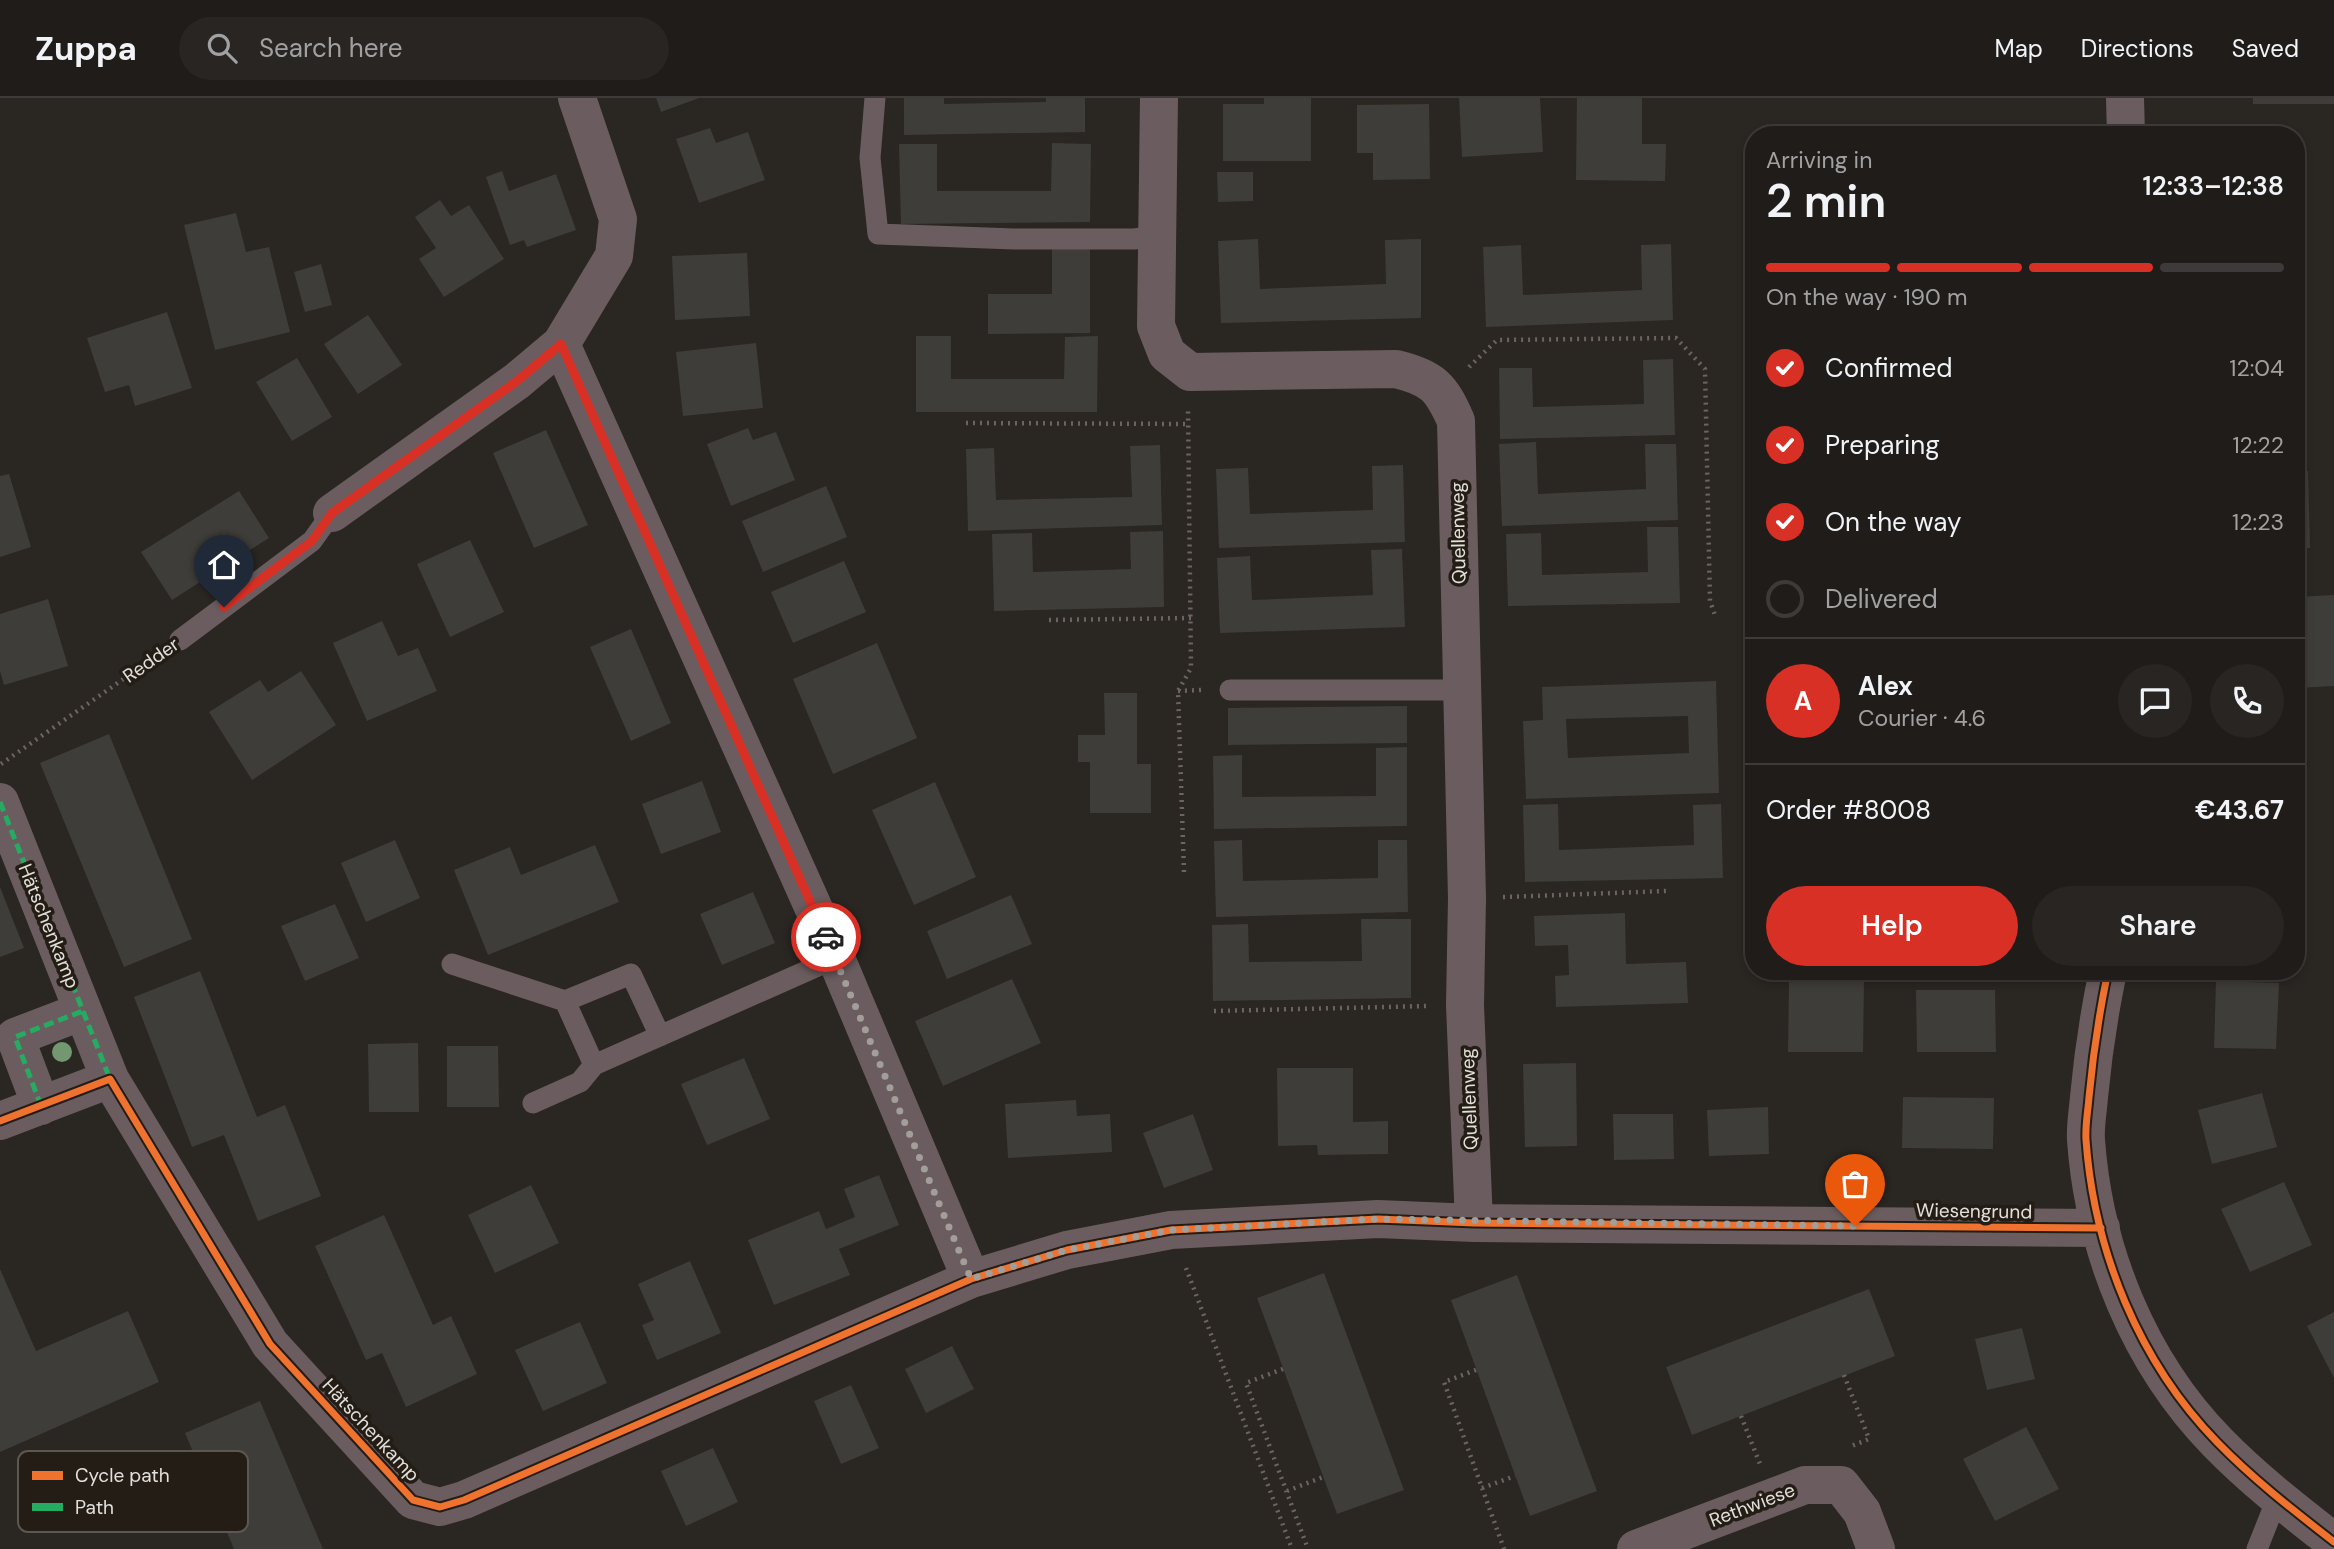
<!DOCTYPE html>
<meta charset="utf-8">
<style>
body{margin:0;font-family:"DM Sans",sans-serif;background:#282523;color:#f1f3f6;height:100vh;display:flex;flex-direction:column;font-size:26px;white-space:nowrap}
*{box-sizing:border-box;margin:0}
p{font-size:23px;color:#a2a1a2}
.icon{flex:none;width:38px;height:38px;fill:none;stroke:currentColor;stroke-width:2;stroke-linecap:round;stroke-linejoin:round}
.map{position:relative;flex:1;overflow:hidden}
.sheet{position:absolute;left:1745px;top:28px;width:560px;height:854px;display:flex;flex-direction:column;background:#201c1a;border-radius:28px;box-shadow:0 4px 10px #0003,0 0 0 2px #3d3a39}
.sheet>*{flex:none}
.pin{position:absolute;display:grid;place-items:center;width:60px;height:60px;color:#fff;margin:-72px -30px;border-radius:50% 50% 50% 0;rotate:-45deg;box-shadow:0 0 7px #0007}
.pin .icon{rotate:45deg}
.courier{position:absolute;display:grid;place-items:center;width:70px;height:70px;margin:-35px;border:5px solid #d93025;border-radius:50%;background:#fff;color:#222;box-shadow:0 2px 9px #0007}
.head em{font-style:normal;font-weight:600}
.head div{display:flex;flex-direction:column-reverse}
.head{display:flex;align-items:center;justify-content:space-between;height:119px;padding:0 21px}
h1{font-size:46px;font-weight:600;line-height:52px}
.bar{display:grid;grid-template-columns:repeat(4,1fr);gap:10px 7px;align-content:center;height:84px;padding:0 21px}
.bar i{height:9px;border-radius:5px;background:#3d3a39}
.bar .selected{background:#d93025}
.bar p{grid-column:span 4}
.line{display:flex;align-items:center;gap:18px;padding:0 21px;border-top:2px solid #3d3a39}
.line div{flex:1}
.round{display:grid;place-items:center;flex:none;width:74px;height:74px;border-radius:37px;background:#282523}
ol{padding:0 21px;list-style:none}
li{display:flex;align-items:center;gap:21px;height:77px}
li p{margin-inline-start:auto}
li .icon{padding:7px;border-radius:50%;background:#d93025;color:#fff;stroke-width:4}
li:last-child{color:#a2a1a2}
li i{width:38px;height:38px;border:4px solid #3d3a39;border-radius:50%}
.action{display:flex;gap:14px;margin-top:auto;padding:14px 21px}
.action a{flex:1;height:80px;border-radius:42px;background:#d93025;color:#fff;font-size:28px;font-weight:600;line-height:80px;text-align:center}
.action a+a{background:#282523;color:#f1f3f6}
header{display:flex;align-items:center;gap:42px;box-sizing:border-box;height:98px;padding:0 35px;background:#201c1a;border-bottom:2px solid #3d3a39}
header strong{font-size:33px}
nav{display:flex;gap:38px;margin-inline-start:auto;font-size:24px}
.search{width:490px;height:63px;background:#282523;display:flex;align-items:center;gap:18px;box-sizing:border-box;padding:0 24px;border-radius:38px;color:#a2a1a2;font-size:26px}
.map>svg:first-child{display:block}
.building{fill:#3f3d39;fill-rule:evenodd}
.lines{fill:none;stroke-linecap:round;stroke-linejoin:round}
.path{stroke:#6d6363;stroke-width:4.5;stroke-dasharray:2 5;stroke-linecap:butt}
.lane{stroke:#6b5d5f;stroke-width:21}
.street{stroke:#6b5d5f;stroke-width:38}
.quiet{stroke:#26ab63;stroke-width:5;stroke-dasharray:10 5;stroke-linecap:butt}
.cycleway-casing{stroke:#231d16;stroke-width:11}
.cycleway{stroke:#ef722f;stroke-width:7}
.tree{fill:#739770}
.done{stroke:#a29e9a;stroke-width:7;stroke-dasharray:0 12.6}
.route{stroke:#d93025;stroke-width:9}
.labels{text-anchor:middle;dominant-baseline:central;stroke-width:7;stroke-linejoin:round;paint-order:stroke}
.street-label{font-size:19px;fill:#e3dfda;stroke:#231d16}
.key{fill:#231d16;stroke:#5d5751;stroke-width:2}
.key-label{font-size:19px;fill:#e3dfda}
</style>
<header>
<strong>Zuppa</strong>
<div class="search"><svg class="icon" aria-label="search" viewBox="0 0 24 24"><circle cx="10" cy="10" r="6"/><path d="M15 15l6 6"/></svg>Search here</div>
<nav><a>Map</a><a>Directions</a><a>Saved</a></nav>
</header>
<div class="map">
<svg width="2334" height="1451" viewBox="0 0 2334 1451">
<rect width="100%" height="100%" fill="#2a2622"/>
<path class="building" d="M656 0H699L661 14Z
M904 0H944V6L1046 4V0H1085V34L904 37Z
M1264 0H1311V63H1223V6H1264Z
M1459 0H1540L1543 54 1462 59Z
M1577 0H1642V46H1666L1665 83 1576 82Z
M2253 0H2334V6H2253Z
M1429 6 1430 81 1373 82V55H1357V7Z
M710 30 716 45 748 34 765 82 699 105 676 41Z
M1052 45 1091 46 1090 124 901 126 899 46H937V93H1051Z
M2296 45H2303L2304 123H2296Z
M502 73 509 93 556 76 576 132 527 149 524 142 510 147 486 79Z
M1217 74H1253V103L1218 104Z
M440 102 451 118 469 107 504 161 444 199 419 161 436 150 415 119Z
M236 115 246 154 269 149 290 234 215 252 184 127Z
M1258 141 1260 191 1386 186 1385 142 1421 141V220L1221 225 1218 143Z
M1671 146 1673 222 1486 229 1483 149 1521 147 1523 197 1642 192 1641 147Z
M1052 151H1090V235L988 236V196H1052Z
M747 155 750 218 675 222 672 158Z
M321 166 332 207 305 214 294 174Z
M167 214 192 290 135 308 129 287 105 294 87 240Z
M368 217 402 267 358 296 324 246Z
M916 238H951V281H1064L1065 239 1098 238 1097 314H916Z
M756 245 763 310 683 318 676 254Z
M297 260 332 319 292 343 256 284Z
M1673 261 1675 337 1500 341 1499 270H1532L1533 309 1644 306 1643 262Z
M748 330 753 342 776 334 795 382 731 408 707 346Z
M546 332 588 427 534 450 493 355Z
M1536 344 1538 396 1646 391 1645 346H1676L1678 422 1502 428 1499 346Z
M1160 347 1162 427 968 433 966 351 994 350 996 402 1132 399 1130 348Z
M1403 367 1405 444 1219 450 1216 371 1248 370 1250 416 1373 412 1372 368Z
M2296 373H2308L2310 450H2296Z
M9 376 31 449 0 459V378Z
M826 388 847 439 763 474 742 423Z
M239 393 269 440 172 502 141 454Z
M1743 405H1754V476H1745Z
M1647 429H1678L1680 505 1508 508 1506 436 1541 435 1542 477 1648 474Z
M1163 433 1164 509 994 513 992 436 1032 435 1033 474 1131 471 1130 434Z
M470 442 504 514 450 539 417 466Z
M1402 451 1405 529 1220 535 1217 460 1250 458 1252 502 1373 497 1371 452Z
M844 463 866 514 793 545 771 494Z
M2334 497V588L2296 590V499Z
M48 501 68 568 4 587 0 573V516Z
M382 523 398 558 418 550 437 593 367 623 333 545Z
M631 531 671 625 631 643 590 549Z
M877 545 917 640 833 676 793 581Z
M301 573 336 627 252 682 209 614 260 582 268 594Z
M1716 583 1719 695 1526 701 1523 623 1543 622 1542 589ZM1688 618 1689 655 1568 660 1566 621Z
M1104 595H1137V666H1151V715H1090V664H1078V637H1105Z
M1407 608V645L1228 647V610Z
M109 636 192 841 124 869 40 665Z
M1407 649V728L1214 731 1213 658 1242 657V699L1376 698V650Z
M702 683 721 734 661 756 642 706Z
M935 684 976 779 914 807 872 712Z
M1558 706 1559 752 1694 747 1693 707 1721 706 1723 780 1525 784 1523 707Z
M395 742 420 800 366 824 341 765Z
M1242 742 1243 783 1378 780V742H1407L1408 814 1216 819 1214 743Z
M595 747 619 804 488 857 454 772 510 749 521 777Z
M2296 786 2302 787 2298 820H2296Z
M0 789 24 850 0 859Z
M753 794 775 845 722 867 700 816Z
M1011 797 1032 846 947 881 927 833Z
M335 806 359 860 305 883 281 828Z
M1625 815 1626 866 1686 864 1688 905 1556 909 1555 878 1569 877 1568 847 1535 848 1534 818Z
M1361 821H1411V900L1213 903 1212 827 1248 826 1249 864 1362 863Z
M200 873 257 1019 285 1007 321 1098 258 1123 224 1037 192 1049 134 899Z
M1012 881 1041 945 943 988 915 923Z
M1789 883 1864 884 1863 954H1788Z
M2216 883 2279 885 2276 951 2214 950Z
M1916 892H1995L1996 954H1917Z
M418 945 419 1014H369L368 946Z
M447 948H498L499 1009H447Z
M744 960 770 1021 707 1047 681 986Z
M1576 965 1577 1048 1525 1049 1523 966Z
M1277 970H1353V1024L1388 1023V1056L1318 1057 1317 1047 1278 1048Z
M2262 995 2277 1049 2212 1066 2198 1012Z
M1903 999 1994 1000 1993 1051 1902 1050Z
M1076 1002 1077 1018 1110 1016 1112 1054 1008 1060 1005 1006Z
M1768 1009 1769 1056 1709 1058 1707 1012Z
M1193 1016 1213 1072 1164 1090 1143 1035Z
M1613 1016H1673L1674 1061 1614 1062Z
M879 1077 899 1127 839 1151 850 1177 774 1207 748 1142 819 1113 826 1131 855 1119 844 1091Z
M2284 1084 2312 1147 2250 1174 2221 1111Z
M531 1087 559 1145 495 1175 468 1117Z
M384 1117 433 1227 451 1218 477 1276 406 1309 382 1255 366 1262 315 1148Z
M690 1163 721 1235 657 1262 642 1227 654 1222 638 1186Z
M0 1171 36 1253 128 1213 159 1284 0 1354Z
M1324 1175 1404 1392 1337 1416 1257 1200Z
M1517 1177 1597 1393 1530 1418 1451 1202Z
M1869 1191 1895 1258 1692 1337 1666 1269Z
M2334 1214V1280L2307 1228Z
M580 1224 607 1285 543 1313 515 1252Z
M2022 1230 2035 1281 1987 1292 1975 1241Z
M952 1248 974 1291 926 1315 905 1271Z
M851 1287 879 1350 841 1366 814 1303Z
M260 1303 323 1451H234L185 1335Z
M2026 1329 2059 1391 1995 1423 1963 1361Z
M713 1350 738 1404 686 1428 661 1373Z"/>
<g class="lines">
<path class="path" d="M1469 269 1497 242 1676 240 1705 271 1710 503 1716 520
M966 325 1188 326
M1049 522 1192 520
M1178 593 1201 592
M1 666 158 557
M1184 774 1178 593 1191 570 1188 310
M1503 799 1667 793
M1214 913 1427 908
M1186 1170 1292 1451
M1283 1271 1246 1285 1308 1451
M1476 1272 1444 1284 1504 1451
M1844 1277 1869 1341 1849 1349
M1741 1318 1760 1366
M1482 1390 1515 1378
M1287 1393 1323 1379"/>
<path class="lane" d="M875 0 870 60 878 136 1014 141H1134L1157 138
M180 542 312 443 332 415
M1230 592H1462
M452 866 565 903 594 967 836 860
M565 903 631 876 660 938
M533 1005 580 984 594 967
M2257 1451 2277 1401"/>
<path class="street" d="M577 0 618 121 614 158 561 246 836 860 971 1181
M1159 0 1156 228 1167 256 1190 274 1396 271C1433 280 1441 289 1456 323L1467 800 1465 907 1474 1125
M2125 0 2126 37
M332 415 517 283 561 246
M0 704 110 981
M2108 873C2099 916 2093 956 2089 999 2088 1013 2085 1028 2086 1042 2094 1153 2139 1264 2217 1344 2253 1381 2293 1412 2334 1444
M41 1008 15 939 83 913
M0 1023 110 981 270 1246 413 1402 440 1409 464 1402 971 1181 1067 1152 1171 1132 1378 1121 1474 1125 2101 1130
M1636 1451 1805 1387H1841L1862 1414 1876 1451"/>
<path class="quiet" d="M0 704 110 981
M41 1008 15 939 83 913"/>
<defs>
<path id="cycleway" d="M2108 873C2099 916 2093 956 2089 999 2088 1013 2085 1028 2086 1042 2094 1153 2139 1264 2217 1344 2253 1381 2293 1412 2334 1444
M0 1023 110 981 270 1246 413 1402 440 1409 464 1402 971 1181 1067 1152 1171 1132 1378 1121 1474 1125 2101 1130"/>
</defs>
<use href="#cycleway" class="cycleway-casing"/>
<use href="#cycleway" class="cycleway"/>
</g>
<circle class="tree" cx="62" cy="954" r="10"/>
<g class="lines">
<path class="done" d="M826 839 971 1181 1067 1152 1171 1132 1378 1121 1855 1128"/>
<path class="route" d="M224 509 312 443 332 415 517 283 561 246 826 839"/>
</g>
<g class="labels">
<g class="street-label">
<text transform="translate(1458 435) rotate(-91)">Quellenweg</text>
<text transform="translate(151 562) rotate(-35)">Redder</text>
<text transform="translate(49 828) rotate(68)">Hätschenkamp</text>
<text transform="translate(1469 1001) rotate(-92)">Quellenweg</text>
<text transform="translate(1974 1113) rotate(1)">Wiesengrund</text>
<text transform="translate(371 1332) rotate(47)">Hätschenkamp</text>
<text transform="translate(1752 1407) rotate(-21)">Rethwiese</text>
</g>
</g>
<rect x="18" y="1353" width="230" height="81" rx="10" class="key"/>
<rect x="32" y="1373" width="31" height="9" fill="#ef722f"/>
<rect x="32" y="1405" width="31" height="8" fill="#26ab63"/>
<g class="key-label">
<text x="75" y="1384">Cycle path</text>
<text x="75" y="1416">Path</text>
</g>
</svg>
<div class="pin" style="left:1855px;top:1128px;background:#ea580c"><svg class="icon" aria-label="bag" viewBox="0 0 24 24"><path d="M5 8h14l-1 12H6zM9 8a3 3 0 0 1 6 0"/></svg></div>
<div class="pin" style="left:224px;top:509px;background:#1f2937"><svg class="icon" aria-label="home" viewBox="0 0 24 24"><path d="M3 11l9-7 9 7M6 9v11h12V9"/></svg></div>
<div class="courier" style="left:826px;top:839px"><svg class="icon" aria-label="car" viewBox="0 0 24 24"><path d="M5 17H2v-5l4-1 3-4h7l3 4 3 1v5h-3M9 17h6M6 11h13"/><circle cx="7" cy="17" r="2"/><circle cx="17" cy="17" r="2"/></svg></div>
<section class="sheet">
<div class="head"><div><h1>2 min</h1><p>Arriving in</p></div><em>12:33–12:38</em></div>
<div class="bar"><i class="selected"></i><i class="selected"></i><i class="selected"></i><i></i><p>On the way · 190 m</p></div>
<ol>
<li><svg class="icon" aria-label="check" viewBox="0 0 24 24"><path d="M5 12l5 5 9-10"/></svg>Confirmed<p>12:04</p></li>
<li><svg class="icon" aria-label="check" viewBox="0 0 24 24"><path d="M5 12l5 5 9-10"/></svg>Preparing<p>12:22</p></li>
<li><svg class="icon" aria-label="check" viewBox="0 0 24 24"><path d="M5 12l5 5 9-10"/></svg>On the way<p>12:23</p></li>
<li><i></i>Delivered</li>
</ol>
<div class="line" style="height:126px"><b class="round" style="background:#d93025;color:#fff">A</b><div><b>Alex</b><p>Courier · 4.6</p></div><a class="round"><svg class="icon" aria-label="chat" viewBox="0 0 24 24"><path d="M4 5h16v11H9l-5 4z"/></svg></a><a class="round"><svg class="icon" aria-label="phone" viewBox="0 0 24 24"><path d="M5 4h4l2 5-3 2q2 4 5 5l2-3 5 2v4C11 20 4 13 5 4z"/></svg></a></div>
<div class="line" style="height:91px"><div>Order #8008</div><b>€43.67</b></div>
<div class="action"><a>Help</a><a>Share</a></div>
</section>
</div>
